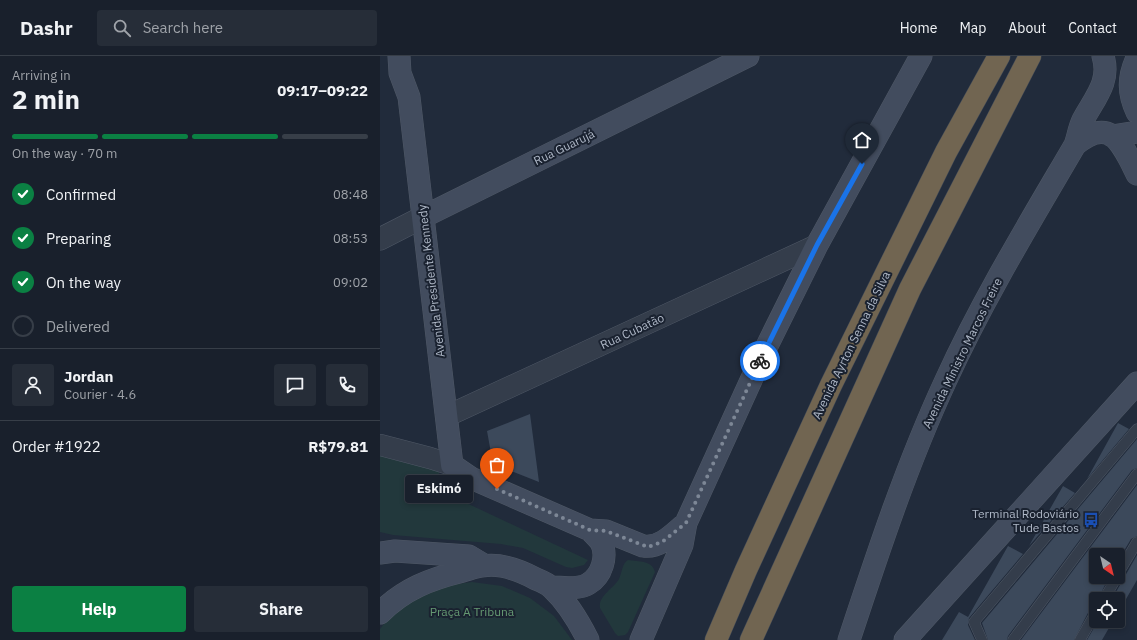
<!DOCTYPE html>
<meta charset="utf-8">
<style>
body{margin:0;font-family:"IBM Plex Sans",sans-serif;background:#262d38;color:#f1f3f6;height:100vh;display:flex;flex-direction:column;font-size:15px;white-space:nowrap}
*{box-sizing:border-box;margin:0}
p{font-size:13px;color:#9fa3a9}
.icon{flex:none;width:22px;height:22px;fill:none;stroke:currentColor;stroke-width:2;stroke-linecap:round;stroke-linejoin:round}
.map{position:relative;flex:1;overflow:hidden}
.sheet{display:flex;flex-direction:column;background:#19202c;width:380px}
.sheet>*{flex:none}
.needle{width:26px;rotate:145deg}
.buttons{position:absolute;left:709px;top:492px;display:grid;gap:8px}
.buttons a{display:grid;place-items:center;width:36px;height:36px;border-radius:4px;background:#19202c;box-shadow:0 2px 6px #0003,0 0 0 1px #373e48;font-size:20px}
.pin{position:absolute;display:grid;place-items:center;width:34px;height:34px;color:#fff;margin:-41px -17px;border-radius:50% 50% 50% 0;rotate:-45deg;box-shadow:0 0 4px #0007}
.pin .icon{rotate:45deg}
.courier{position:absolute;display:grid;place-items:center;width:40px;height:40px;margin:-20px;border:3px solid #1a73e8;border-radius:50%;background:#fff;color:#222;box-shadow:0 1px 5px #0007}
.bubble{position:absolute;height:28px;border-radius:4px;background:#19202c;box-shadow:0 2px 6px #0003,0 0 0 1px #373e48;font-size:13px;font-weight:700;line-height:28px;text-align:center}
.overview em{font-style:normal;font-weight:700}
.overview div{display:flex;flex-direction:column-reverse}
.overview{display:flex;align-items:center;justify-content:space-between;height:68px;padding:0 12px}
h1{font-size:26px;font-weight:700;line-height:30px}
.bar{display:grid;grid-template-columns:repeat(4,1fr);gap:6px 4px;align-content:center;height:48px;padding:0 12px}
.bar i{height:5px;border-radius:3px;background:#373e48}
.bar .current{background:#0b8043}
.bar p{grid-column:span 4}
.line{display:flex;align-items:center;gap:10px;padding:0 12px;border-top:1px solid #373e48}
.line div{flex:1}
.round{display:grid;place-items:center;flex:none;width:42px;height:42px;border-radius:4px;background:#262d38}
ol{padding:0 12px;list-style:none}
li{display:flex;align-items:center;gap:12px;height:44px}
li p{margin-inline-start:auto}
li .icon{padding:4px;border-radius:50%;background:#0b8043;color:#fff;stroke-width:4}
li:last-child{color:#9fa3a9}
li i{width:22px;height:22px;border:2px solid #373e48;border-radius:50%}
.button{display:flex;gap:8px;margin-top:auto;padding:8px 12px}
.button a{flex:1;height:46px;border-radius:4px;background:#0b8043;color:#fff;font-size:16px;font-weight:700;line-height:46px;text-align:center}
.button a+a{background:#262d38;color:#f1f3f6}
header{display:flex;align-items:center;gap:24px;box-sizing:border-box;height:56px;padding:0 20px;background:#19202c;border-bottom:1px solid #373e48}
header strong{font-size:19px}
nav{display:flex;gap:22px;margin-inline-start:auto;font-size:14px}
.search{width:280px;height:36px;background:#262d38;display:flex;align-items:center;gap:10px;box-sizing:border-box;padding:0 14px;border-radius:4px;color:#9fa3a9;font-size:15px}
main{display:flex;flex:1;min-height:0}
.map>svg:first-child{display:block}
.green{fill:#22383c}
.building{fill:#3c495b}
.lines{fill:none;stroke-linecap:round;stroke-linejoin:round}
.service-casing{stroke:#4f5866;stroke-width:11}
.minor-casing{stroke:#4f5866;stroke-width:22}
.tertiary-casing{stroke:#4f5866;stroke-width:23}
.secondary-casing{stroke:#4f5866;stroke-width:23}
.motorway-casing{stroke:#3f4856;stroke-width:23}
.service{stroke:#343d4b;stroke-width:10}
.minor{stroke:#343d4b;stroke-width:21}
.tertiary{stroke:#343d4b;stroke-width:22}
.secondary{stroke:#424c5e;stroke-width:22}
.motorway{stroke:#716551;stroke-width:22}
.done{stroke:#7d8796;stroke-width:4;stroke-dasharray:0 7.2}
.route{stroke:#1a73e8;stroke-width:5}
.labels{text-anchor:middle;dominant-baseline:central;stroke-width:4;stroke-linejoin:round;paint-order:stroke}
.street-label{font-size:12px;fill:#afb8c7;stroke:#1a2230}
.poi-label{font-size:12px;fill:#afb8c7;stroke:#1a2230;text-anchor:end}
.park-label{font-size:12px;fill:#659972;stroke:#1a2230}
</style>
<header>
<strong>Dashr</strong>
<div class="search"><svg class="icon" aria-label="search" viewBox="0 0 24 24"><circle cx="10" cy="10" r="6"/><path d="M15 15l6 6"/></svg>Search here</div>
<nav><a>Home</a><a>Map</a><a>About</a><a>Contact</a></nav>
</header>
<main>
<section class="sheet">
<div class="overview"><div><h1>2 min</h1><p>Arriving in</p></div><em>09:17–09:22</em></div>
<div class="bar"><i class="current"></i><i class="current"></i><i class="current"></i><i></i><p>On the way · 70 m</p></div>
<ol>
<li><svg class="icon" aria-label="check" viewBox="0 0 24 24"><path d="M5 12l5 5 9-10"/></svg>Confirmed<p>08:48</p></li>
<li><svg class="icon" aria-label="check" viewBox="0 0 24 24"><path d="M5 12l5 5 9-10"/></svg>Preparing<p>08:53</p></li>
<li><svg class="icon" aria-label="check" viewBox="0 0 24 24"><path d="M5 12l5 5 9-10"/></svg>On the way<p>09:02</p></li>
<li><i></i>Delivered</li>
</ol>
<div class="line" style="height:72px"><a class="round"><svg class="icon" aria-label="person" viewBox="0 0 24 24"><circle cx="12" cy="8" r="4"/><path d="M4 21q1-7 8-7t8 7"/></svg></a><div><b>Jordan</b><p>Courier · 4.6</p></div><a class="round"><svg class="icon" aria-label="chat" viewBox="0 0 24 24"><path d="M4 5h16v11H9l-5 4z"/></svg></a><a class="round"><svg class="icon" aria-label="phone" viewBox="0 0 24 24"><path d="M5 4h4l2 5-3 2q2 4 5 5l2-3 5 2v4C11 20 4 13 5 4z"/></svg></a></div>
<div class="line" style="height:52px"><div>Order #1922</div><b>R$79.81</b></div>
<div class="button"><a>Help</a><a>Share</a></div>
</section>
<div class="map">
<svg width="757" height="584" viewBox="0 0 757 584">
<rect width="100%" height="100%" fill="#212b3b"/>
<path class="green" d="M0 399 59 414V427L65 437 208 504 204 509 192 512 186 511 143 492 121 488 13 479 0 476Z
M248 504C259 506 272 504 275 516L248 576 245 579 238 580 235 577 220 552C218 540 233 533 239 523 242 517 242 507 248 504Z
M92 526 122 530 150 542 174 560 192 584H0V573L10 560 34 542 63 530Z"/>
<path class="building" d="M150 358 159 426 113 408 107 375Z
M738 367 749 373 707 423Z
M757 383V412L752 414 628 580 627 584H608L602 567Z
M757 429V480L751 483 738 505V499H716V521H729L718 543H716V550L710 553 694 584H641Z
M683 430 695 437 649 490Z
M628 490 643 498 589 562 588 569 595 584H562L579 556 588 561Z
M757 499V524L738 557V543H732Z
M718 565H733L722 584H707Z"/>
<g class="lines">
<defs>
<path id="service" d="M738 518 757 486
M724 543 737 521
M602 584 594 566 757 373
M633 584 757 418
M700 584 716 556"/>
<path id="minor" d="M67 360 437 189
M0 389 50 402 72 409"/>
<path id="tertiary" d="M0 183 43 161"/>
<path id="secondary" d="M19 0 20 17 29 41 72 409 91 422 210 474 226 475 263 490C280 493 294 477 306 467
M757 2C748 21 748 37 757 56
M732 80 757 76
M695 89C731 59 742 88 757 118
M43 161 368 0
M0 497 15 495 89 500 104 509
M171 531C182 531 198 534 208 528 222 520 228 500 221 486 218 482 214 478 210 474
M0 557C24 533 50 523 83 515 90 513 97 510 103 510 121 507 141 515 156 523 161 525 168 528 172 532 187 546 199 566 208 584
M261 584 302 489 306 467 383 298 437 189 541 0
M469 584C498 496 527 408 566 324 603 243 650 166 695 89 698 81 699 72 703 64 714 43 731 26 723 0
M525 584 757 327"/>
<path id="motorway" d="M336 584 366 514 451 329 566 96 619 0
M371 584 530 233 650 0"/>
</defs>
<use href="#service" class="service-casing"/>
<use href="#minor" class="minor-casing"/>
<use href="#tertiary" class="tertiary-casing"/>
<use href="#secondary" class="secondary-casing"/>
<use href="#motorway" class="motorway-casing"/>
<use href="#service" class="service"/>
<use href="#minor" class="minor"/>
<use href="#tertiary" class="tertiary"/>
<use href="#secondary" class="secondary"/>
<use href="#motorway" class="motorway"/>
</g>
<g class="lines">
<path class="done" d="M117 433 210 474 226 475 268 491 282 486 306 467 380 305"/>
<path class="route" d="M380 305 437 189 482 108"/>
</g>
<defs>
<symbol id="bus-bare" viewBox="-9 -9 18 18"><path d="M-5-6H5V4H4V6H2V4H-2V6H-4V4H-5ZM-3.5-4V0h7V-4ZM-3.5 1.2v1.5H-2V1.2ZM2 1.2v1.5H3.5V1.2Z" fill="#1a4fb4" stroke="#1a2230" stroke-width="2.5" paint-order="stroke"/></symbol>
</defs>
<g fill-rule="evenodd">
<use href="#bus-bare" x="700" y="453" width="22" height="22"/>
</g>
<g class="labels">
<g class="street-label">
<text transform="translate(184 91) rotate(-26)">Rua Guarujá</text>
<text transform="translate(51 225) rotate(-97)">Avenida Presidente Kennedy</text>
<text transform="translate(252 275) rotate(-25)">Rua Cubatão</text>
<text transform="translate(471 289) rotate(-64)">Avenida Ayrton Senna da Silva</text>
<text transform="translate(582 297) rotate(-64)">Avenida Ministro Marcos Freire</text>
</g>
<g class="poi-label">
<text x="699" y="457">Terminal Rodoviário<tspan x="699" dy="14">Tude Bastos</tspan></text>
</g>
<g class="park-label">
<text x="92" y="555">Praça A Tribuna</text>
</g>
</g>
</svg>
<div class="buttons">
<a><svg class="needle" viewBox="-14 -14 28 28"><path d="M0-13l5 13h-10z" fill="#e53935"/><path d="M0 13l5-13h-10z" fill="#9fa3a9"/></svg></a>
<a><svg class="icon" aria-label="locate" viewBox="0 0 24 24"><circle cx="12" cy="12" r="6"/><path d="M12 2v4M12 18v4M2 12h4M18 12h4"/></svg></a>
</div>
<div class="pin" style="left:117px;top:433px;background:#ea580c"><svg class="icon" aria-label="bag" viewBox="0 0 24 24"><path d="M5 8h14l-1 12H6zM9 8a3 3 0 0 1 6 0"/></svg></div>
<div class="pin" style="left:482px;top:108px;background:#1f2937"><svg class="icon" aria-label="home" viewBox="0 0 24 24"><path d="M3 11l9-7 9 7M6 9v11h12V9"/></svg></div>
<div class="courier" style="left:380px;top:305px"><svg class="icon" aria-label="bike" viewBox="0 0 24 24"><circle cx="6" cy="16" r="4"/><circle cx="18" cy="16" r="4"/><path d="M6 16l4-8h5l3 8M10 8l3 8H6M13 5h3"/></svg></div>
<div class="bubble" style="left:25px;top:419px;width:68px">Eskimó</div>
</div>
</main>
